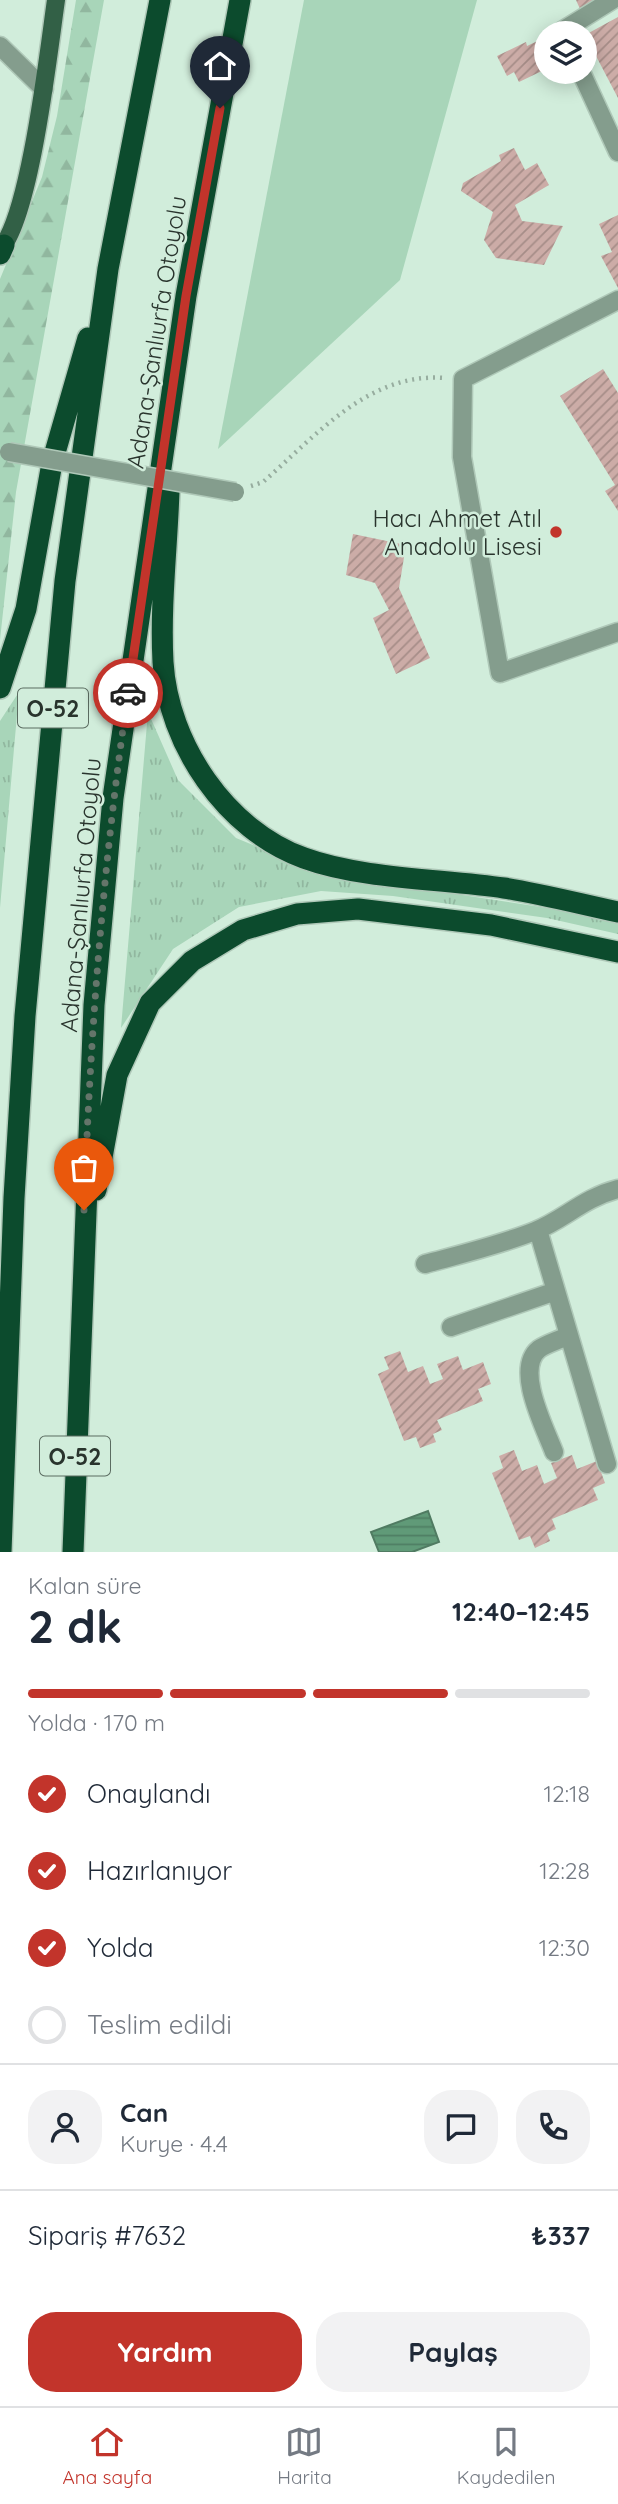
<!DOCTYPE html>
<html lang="tr">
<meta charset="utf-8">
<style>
body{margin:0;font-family:Quicksand,sans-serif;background:#f2f2f3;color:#1f2937;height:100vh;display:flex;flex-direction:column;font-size:26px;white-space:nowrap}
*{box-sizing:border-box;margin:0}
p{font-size:23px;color:#747a83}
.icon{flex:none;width:38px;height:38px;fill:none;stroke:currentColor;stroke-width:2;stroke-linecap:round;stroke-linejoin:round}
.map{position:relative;height:1552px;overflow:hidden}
.drawer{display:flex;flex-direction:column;background:#fff;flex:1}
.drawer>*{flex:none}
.buttons{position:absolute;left:534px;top:21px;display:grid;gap:14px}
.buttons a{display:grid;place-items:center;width:63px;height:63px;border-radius:50%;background:#fff;box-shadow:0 4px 18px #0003;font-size:35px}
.pin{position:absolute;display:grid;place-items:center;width:60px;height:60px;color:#fff;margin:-72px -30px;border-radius:50% 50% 50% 0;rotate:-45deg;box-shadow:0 0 7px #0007}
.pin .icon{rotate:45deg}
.courier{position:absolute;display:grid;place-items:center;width:70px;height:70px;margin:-35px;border:5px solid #c2342b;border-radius:50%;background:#fff;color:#222;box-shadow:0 2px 9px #0007}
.summary em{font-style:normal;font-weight:700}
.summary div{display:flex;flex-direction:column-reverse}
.summary{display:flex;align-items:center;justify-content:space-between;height:119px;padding:0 28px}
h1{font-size:46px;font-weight:700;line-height:52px}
.bar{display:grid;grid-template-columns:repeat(4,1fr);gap:10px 7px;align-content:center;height:84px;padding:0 28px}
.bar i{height:9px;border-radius:5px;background:#e0e1e3}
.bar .on{background:#c2342b}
.bar p{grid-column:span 4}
.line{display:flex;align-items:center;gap:18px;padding:0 28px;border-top:2px solid #e0e1e3}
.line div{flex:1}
.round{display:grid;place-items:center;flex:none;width:74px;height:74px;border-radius:28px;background:#f2f2f3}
ol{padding:0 28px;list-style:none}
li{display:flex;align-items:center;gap:21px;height:77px}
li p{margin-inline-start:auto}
li .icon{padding:7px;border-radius:50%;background:#c2342b;color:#fff;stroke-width:4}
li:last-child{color:#747a83}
li i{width:38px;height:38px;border:4px solid #e0e1e3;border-radius:50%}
.action{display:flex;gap:14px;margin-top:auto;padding:14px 28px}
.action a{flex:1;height:80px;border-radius:28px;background:#c2342b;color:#fff;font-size:28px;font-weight:700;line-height:80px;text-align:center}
.action a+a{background:#f2f2f3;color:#1f2937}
.tabs{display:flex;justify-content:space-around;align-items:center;height:98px;border-top:2px solid #e0e1e3;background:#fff;font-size:19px;color:#747a83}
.tabs a{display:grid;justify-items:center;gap:4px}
.tabs .on{color:#c2342b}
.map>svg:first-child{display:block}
.grass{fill:url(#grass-tufts)}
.forest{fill:url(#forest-firs)}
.park{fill:#a8d5b9}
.water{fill:url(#water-rules);stroke:#507b62;stroke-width:2}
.building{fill:url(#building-hatch)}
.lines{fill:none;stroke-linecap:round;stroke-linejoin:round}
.minor-casing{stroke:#afc8b8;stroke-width:21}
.major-casing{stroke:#afc8b8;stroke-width:21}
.highway-casing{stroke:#afc8b8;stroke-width:24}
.path{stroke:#97ad9f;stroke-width:4.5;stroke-dasharray:2 5;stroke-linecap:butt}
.minor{stroke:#849d8d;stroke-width:18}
.major{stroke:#326046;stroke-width:18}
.highway{stroke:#0c4b2d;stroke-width:21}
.minor-bridge-casing{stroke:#afc8b8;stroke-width:21;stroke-linecap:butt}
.minor-bridge{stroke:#849d8d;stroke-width:18}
.done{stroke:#64756a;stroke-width:7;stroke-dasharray:0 12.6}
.route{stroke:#c2342b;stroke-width:9}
.poi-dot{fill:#c2342b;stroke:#d1eddb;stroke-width:2.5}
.labels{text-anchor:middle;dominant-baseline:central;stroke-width:5;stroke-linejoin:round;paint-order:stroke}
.shield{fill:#d1eddb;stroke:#5b6c61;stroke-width:2}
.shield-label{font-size:23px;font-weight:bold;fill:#29342d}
.street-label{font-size:24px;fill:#29342d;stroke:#d1eddb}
.poi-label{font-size:24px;fill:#29342d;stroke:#d1eddb;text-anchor:end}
</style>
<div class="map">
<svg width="618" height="1552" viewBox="0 0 618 1552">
<defs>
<pattern id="grass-tufts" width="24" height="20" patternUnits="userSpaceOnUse" patternTransform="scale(1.75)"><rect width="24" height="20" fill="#a8d5b9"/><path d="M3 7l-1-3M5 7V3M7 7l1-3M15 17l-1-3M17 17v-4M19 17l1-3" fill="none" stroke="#91b79f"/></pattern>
<pattern id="forest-firs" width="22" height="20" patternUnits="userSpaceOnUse" patternTransform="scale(1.75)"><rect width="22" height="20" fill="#a8d5b9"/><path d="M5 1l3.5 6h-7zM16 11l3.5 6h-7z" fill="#91b79f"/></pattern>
<pattern id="water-rules" width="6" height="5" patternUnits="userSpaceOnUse" patternTransform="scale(1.75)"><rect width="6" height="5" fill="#609a78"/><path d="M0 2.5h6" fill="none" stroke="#4f7e63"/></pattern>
<pattern id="building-hatch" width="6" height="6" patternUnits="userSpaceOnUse" patternTransform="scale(1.75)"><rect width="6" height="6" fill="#ccaca7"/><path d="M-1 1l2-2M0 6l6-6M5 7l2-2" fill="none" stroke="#a68d88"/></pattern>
</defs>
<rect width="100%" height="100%" fill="#d1eddb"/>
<path class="grass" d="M19 692 0 908V721Z
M148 712 178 780 236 838 324 874 554 909 618 923V934L547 918 393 896 321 891 239 907 173 949 121 1028Z"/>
<path class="forest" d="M76 0H104L16 492 0 640V279L42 177 57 116Z"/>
<path class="park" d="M304 0H477L400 280 218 449Z"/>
<path class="water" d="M428 1511 439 1542 412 1552H379L371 1532Z"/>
<path class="building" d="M576 0H599L580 9Z
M618 17V98L585 35Z
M546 37V69L519 82 514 72 507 76 497 56 526 42 527 46Z
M514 148 525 170 537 163 549 185 515 205 522 221 563 226 544 265 496 258 484 240 493 212 461 191 463 183 501 161 499 155Z
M618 215V288L601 256 612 252 599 224Z
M603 369 618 393V511L605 491 615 485 560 396Z
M353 534 406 545 399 588 430 658 396 674 373 618 389 610 375 583 346 575Z
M400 1351 408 1372 423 1366 430 1384 443 1379 437 1364 458 1356 463 1370 483 1362 491 1384 478 1389 483 1401 437 1420 442 1430 433 1434 436 1442 420 1448 416 1437 404 1441 378 1374 389 1369 384 1357Z
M514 1450 522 1471 537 1465 544 1484 557 1478 551 1463 572 1455 577 1469 597 1461 605 1483 593 1488 598 1500 552 1519 556 1529 547 1533 550 1541 535 1548 530 1536 519 1540 492 1473 503 1468 499 1456Z"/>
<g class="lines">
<defs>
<path id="minor" d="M563 33 562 31 612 0
M0 46 44 89
M581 72 618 152
M618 300 463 379 462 457 500 673 618 632
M538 1230 607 1464
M425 1264C462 1254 500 1245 535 1231 565 1219 583 1198 618 1189
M451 1327 556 1291
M554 1452C545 1428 514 1369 539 1349 548 1343 560 1340 569 1335"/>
<path id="major" d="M0 249C30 219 49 48 56 0"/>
<path id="highway" d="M0 254 4 245
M169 492C167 548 160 606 163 662 168 744 226 830 304 858 361 879 443 879 504 888 542 894 580 904 618 912
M0 688 26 609 52 463 88 338
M96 1190 117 1075 150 1003 192 961 243 930 297 914 358 909 491 925 618 952
M1 1552 14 1198 25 1016 65 581 108 269 160 0
M73 1552 94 1005 113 798 186 296 240 0"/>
</defs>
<use href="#minor" class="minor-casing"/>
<use href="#major" class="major-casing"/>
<use href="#highway" class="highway-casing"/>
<path class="path" d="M251 486 263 482C315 437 368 372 444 378"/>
<use href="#minor" class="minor"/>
<use href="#major" class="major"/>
<use href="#highway" class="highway"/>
<defs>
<path id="minor-bridge" d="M9 452 235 492"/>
</defs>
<use href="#minor-bridge" class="minor-bridge-casing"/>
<use href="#minor-bridge" class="minor-bridge"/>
</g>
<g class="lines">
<path class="done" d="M84 1210C90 1037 103 864 128 693"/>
<path class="route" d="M128 693 186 296 220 108"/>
</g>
<circle class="poi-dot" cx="556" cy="532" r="7"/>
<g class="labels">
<g class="shield">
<rect x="18" y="688.5" width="70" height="39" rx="5"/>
<rect x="40" y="1436.5" width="70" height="39" rx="5"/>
</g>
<g class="shield-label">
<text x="53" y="708">O-52</text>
<text x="75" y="1456">O-52</text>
</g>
<g class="street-label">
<text transform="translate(156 332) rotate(-81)">Adana-Şanlıurfa Otoyolu</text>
<text transform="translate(80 895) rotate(-85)">Adana-Şanlıurfa Otoyolu</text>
</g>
<g class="poi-label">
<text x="542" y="518">Hacı Ahmet Atıl<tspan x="542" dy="28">Anadolu Lisesi</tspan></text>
</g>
</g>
</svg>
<div class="buttons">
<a><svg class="icon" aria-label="layers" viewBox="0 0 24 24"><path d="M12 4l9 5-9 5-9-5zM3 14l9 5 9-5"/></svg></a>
</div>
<div class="pin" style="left:84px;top:1210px;background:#ea580c"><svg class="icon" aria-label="bag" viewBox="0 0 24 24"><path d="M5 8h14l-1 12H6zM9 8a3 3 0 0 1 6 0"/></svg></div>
<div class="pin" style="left:220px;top:108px;background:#1f2937"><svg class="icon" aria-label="home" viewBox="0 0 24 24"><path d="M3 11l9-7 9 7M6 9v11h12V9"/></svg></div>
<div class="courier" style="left:128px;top:693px"><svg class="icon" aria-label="car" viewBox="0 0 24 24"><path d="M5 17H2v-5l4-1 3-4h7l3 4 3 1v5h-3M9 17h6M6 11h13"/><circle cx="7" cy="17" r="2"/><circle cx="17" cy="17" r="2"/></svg></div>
</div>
<section class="drawer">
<div class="summary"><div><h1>2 dk</h1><p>Kalan süre</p></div><em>12:40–12:45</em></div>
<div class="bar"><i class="on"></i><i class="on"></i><i class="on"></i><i></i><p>Yolda · 170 m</p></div>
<ol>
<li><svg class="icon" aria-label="check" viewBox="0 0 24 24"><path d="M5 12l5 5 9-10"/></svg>Onaylandı<p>12:18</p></li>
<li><svg class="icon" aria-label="check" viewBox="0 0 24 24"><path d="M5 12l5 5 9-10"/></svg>Hazırlanıyor<p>12:28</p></li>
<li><svg class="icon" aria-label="check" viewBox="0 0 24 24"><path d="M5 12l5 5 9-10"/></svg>Yolda<p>12:30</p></li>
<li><i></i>Teslim edildi</li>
</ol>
<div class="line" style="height:126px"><a class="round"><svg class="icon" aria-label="person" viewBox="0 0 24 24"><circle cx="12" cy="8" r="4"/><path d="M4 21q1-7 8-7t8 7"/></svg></a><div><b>Can</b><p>Kurye · 4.4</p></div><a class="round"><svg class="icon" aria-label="chat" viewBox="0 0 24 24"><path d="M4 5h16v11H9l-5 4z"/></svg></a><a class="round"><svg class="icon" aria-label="phone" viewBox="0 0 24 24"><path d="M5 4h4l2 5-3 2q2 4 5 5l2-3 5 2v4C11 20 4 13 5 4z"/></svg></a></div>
<div class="line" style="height:91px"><div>Sipariş #7632</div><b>₺337</b></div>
<div class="action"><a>Yardım</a><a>Paylaş</a></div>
</section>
<nav class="tabs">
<a class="on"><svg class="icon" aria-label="home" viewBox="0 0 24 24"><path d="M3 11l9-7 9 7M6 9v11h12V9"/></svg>Ana sayfa</a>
<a><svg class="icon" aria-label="map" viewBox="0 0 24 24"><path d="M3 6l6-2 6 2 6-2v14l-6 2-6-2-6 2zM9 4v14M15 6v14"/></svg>Harita</a>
<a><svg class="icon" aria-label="saved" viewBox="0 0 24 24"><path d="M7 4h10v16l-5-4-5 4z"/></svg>Kaydedilen</a>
</nav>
